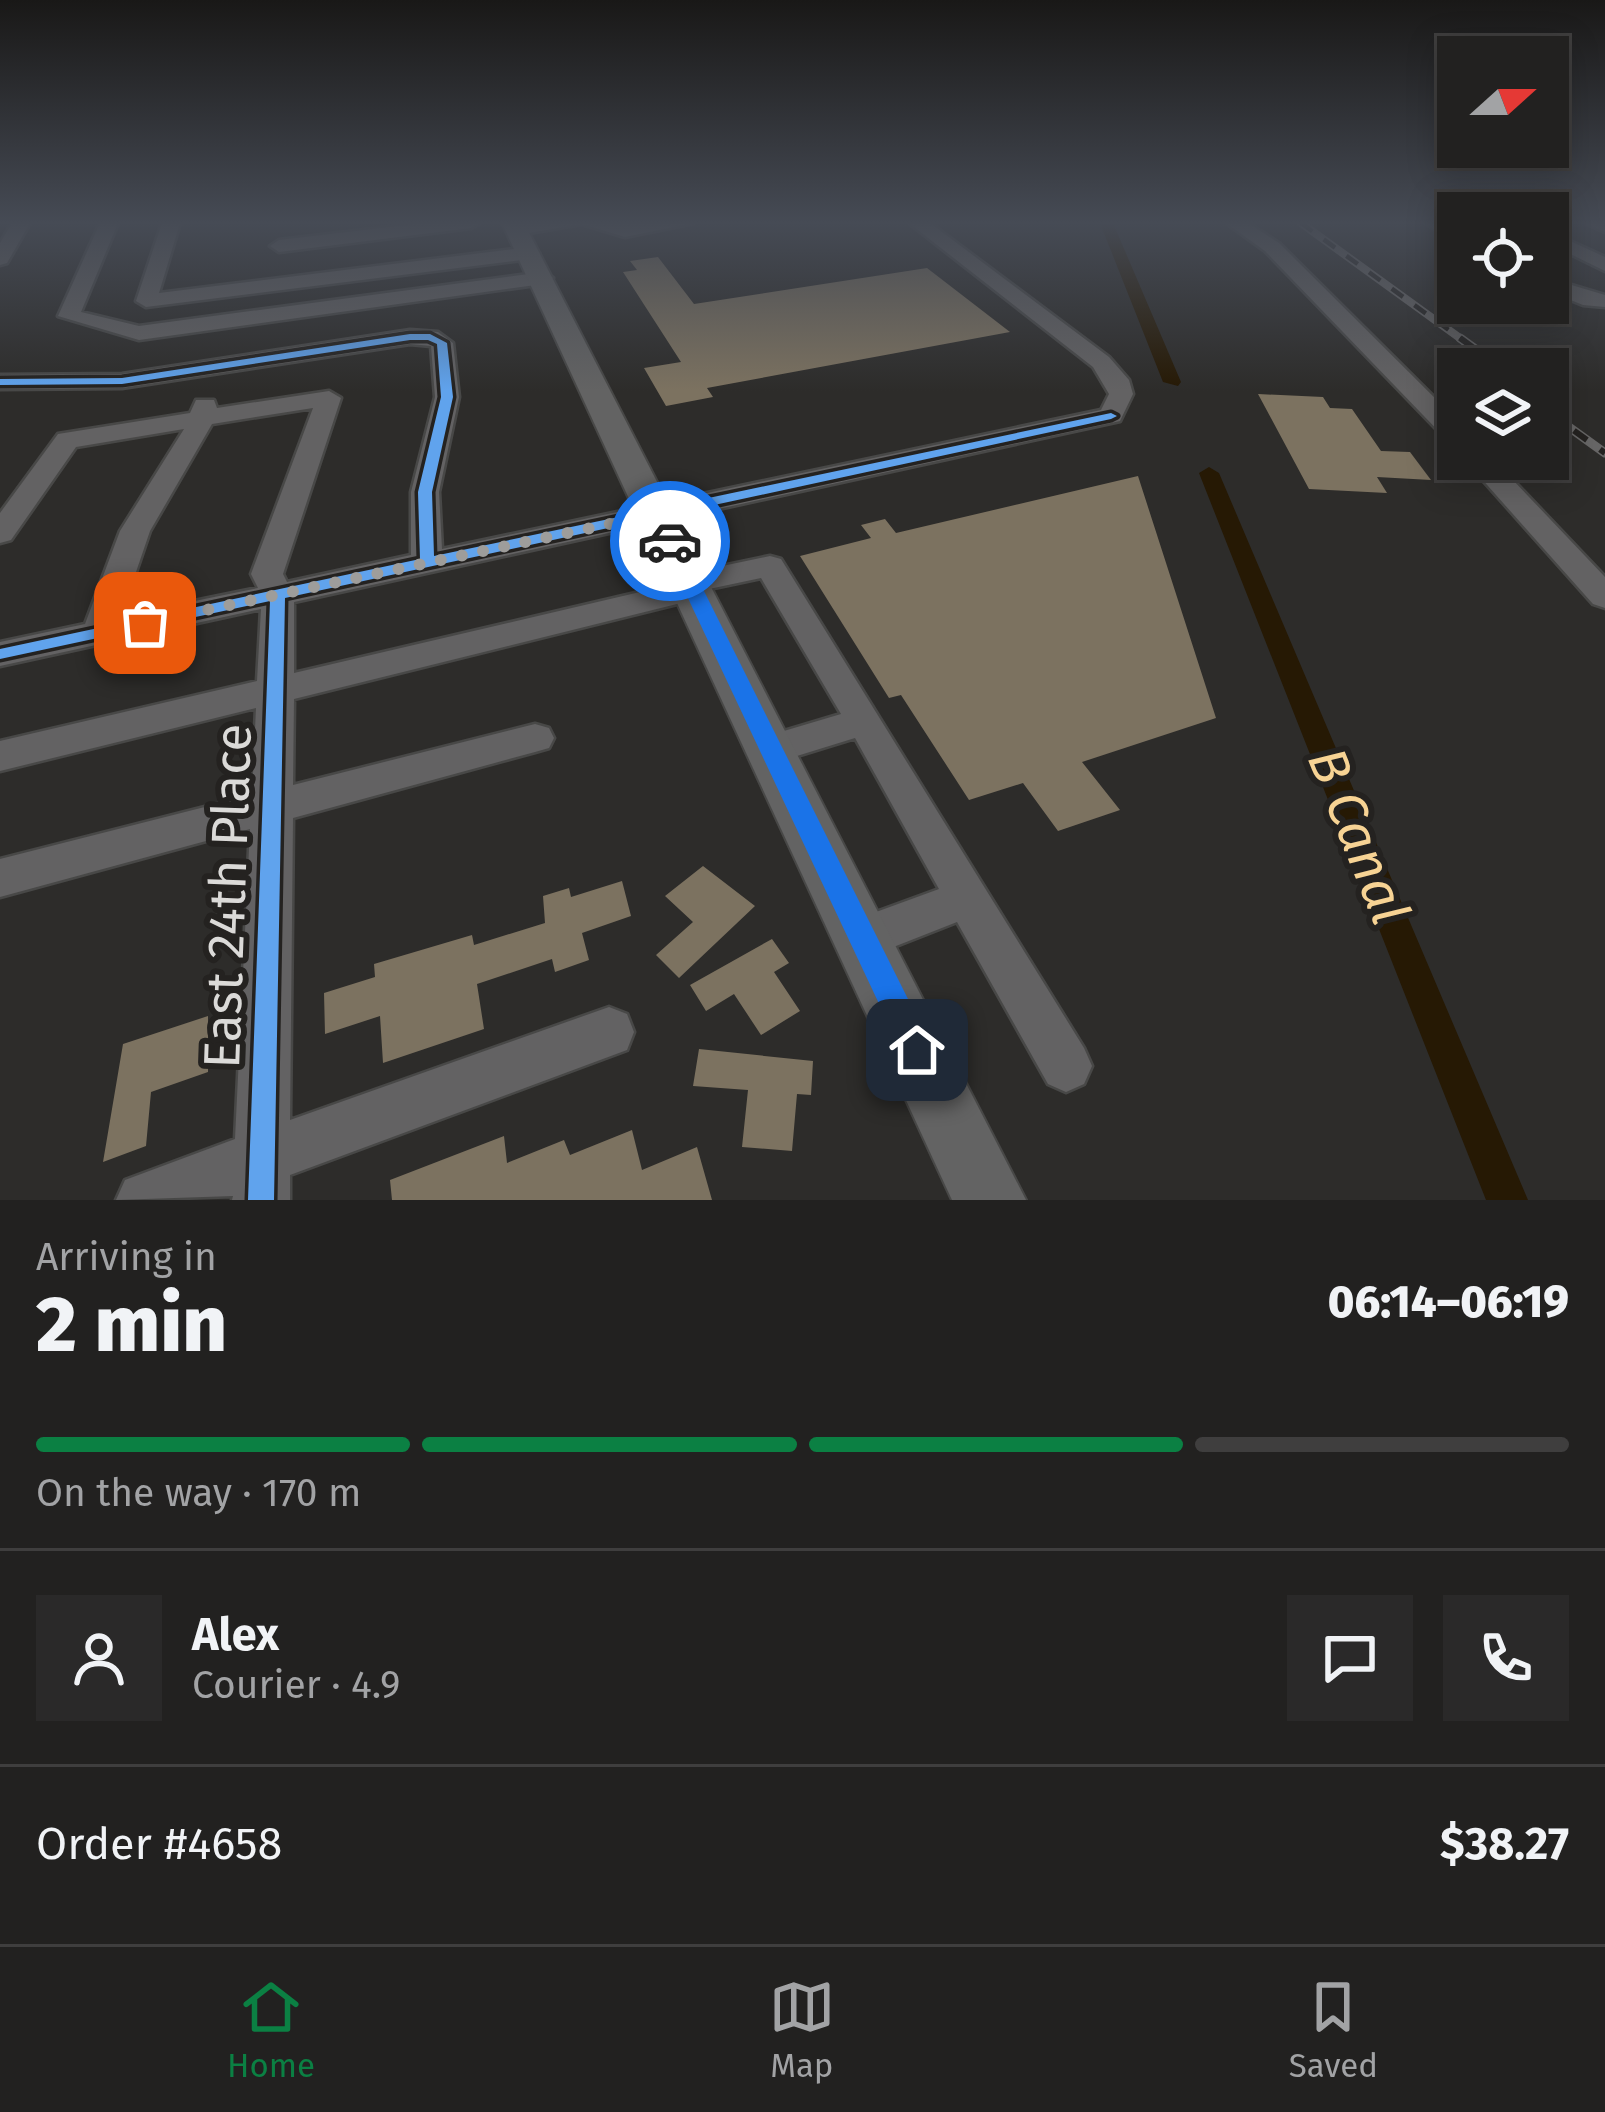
<!DOCTYPE html>
<meta charset="utf-8">
<style>
body{margin:0;font-family:"Fira Sans",sans-serif;background:#2a2929;color:#f1f3f6;height:100vh;display:flex;flex-direction:column;font-size:45px;white-space:nowrap}
*{box-sizing:border-box;margin:0}
p{font-size:39px;color:#a2a3a5}
.icon{flex:none;width:66px;height:66px;fill:none;stroke:currentColor;stroke-width:2;stroke-linecap:round;stroke-linejoin:round}
.map{position:relative;height:1200px;overflow:hidden}
.details{display:flex;flex-direction:column;background:#222120;flex:1}
.details>*{flex:none}
.needle{width:78px;rotate:69deg}
.buttons{position:absolute;left:1437px;top:36px;display:grid;gap:24px}
.buttons a{display:grid;place-items:center;width:132px;height:132px;border-radius:0px;background:#222120;box-shadow:0 6px 30px #0003,0 0 0 3px #3f3e3e;font-size:60px}
.pin{position:absolute;display:grid;place-items:center;width:102px;height:102px;color:#fff;margin:-51px;border-radius:24px;box-shadow:0 6px 18px #0006}
.courier{position:absolute;display:grid;place-items:center;width:120px;height:120px;margin:-60px;border:9px solid #1a73e8;border-radius:50%;background:#fff;color:#222;box-shadow:0 3px 15px #0007}
.head em{font-style:normal;font-weight:800}
.head div{display:flex;flex-direction:column-reverse}
.head{display:flex;align-items:center;justify-content:space-between;height:204px;padding:0 36px}
h1{font-size:78px;font-weight:800;line-height:90px}
.bar{display:grid;grid-template-columns:repeat(4,1fr);gap:18px 12px;align-content:center;height:144px;padding:0 36px}
.bar i{height:15px;border-radius:9px;background:#3f3e3e}
.bar .selected{background:#0b8043}
.bar p{grid-column:span 4}
.line{display:flex;align-items:center;gap:30px;padding:0 36px;border-top:3px solid #3f3e3e}
.line div{flex:1}
.round{display:grid;place-items:center;flex:none;width:126px;height:126px;border-radius:0px;background:#2a2929}
.tab-bar{display:flex;justify-content:space-around;align-items:center;height:168px;border-top:3px solid #3f3e3e;background:#222120;font-size:33px;color:#a2a3a5}
.tab-bar a{display:grid;justify-items:center;gap:6px}
.tab-bar .selected{color:#0b8043}
.map>svg:first-child{display:block}
.lines{fill:none;stroke-linecap:round;stroke-linejoin:round}
.canal{fill:#261904;fill-rule:evenodd}
.building{fill:#7c7260}
.minor-casing{stroke:#484847;stroke-width:5}
.major-casing{stroke:#484847;stroke-width:4}
.minor{fill:#636263;fill-rule:evenodd}
.major{fill:#636363;fill-rule:evenodd}
.rail-far1-casing{stroke:#676666;stroke-width:8}
.rail-casing{stroke:#676666;stroke-width:9}
.rail-far1{stroke:#242220;stroke-width:4.5;stroke-dasharray:14;stroke-linecap:butt}
.rail{stroke:#242220;stroke-width:6;stroke-dasharray:16;stroke-linecap:butt}
.cycleway-casing{stroke:#242220;stroke-width:7}
.cycleway{fill:#60a3ed;fill-rule:evenodd}
.route{fill:#1a73e8}
.done{stroke:#9e9d9b;stroke-width:12;stroke-dasharray:0 21.6}
.labels{text-anchor:middle;dominant-baseline:central;stroke-width:12;stroke-linejoin:round;paint-order:stroke}
.near-street-label{font-size:51px;fill:#dbdad8;stroke:#242220}
.near-water-label{font-size:54px;font-style:italic;fill:#f7d394;stroke:#242220}
</style>
<div class="map">
<svg width="1605" height="1200" viewBox="0 0 1605 1200">
<rect width="100%" height="100%" fill="#2d2c2a"/>
<g class="lines">
<path class="canal" d="M1100 223H1113L1181 382 1178 386 1163 382Z
M1209 467 1219 473 1528 1200H1486L1199 473Z"/>
</g>
<path class="building" d="M658 257 694 304 927 268 1010 332 707 388 713 397 666 406 644 368 681 362 623 272 637 270 630 261Z
M1258 394 1323 397 1330 408 1352 409 1381 451 1410 452 1431 480 1377 477 1387 493 1309 489Z
M1138 476 1216 718 1082 762 1120 810 1058 831 1023 783 969 800 901 695 889 698 800 556 871 538 861 525 885 519 896 533Z
M703 866 755 906 679 978 656 955 693 922 665 896Z
M622 881 631 916 582 933 589 960 555 972 552 959 477 984 484 1029 383 1063 380 1016 325 1034 324 993 375 977 374 964 472 935 474 945 545 923 543 896 569 888 571 897Z
M772 939 789 963 774 972 800 1011 761 1035 734 994 706 1011 690 985Z
M208 1016V1072L151 1092 146 1146 103 1162 123 1044Z
M699 1049 813 1061 811 1095 797 1094 792 1151 742 1147 748 1090 693 1086Z
M632 1130 642 1170 697 1147 712 1200H392L390 1180 504 1136 507 1163 564 1140 570 1155Z"/>
<g class="lines">
<defs>
<path id="minor" d="M12 223H30L7 263 0 265V243Z
M100 223H118L81 312 139 326 543 272 553 278 543 284 139 340 58 316Z
M162 223H180L159 293 530 247 539 253 530 259 146 307 136 301Z
M424 223H480L471 228 279 252 270 246 279 240Z
M528 223H694L625 237 582 224 517 235 508 230Z
M909 223H930L1109 357 1129 380 1133 394 1120 421 294 602V673L674 584 678 576 689 573 770 556 781 559 1084 1048 1092 1066 1084 1084 1066 1092 1048 1084 957 922 863 959 846 953 840 938 846 923 939 889 855 738 771 764 757 759 751 749 757 739 841 714 761 578 709 589 705 597 693 600 294 699 293 785 535 724 549 728 554 738 549 748 535 752 293 818 290 1120 609 1007 627 1014 634 1032 627 1050 290 1175V1200H232L233 1196 116 1200 125 1180 235 1139 250 829 0 897V859L252 795 256 708 0 771V741L257 681 261 609 0 666V642L85 624 120 531 184 429 76 447 11 540 0 543V513L58 434 190 413 196 400H214L217 408 329 391 341 398 283 574 287 582 411 555V492L435 397 431 346 410 344 122 388 0 389V375L122 374 410 330 438 332 453 343 459 397 439 492 442 549 1101 410 1109 394 1093 367ZM313 408 251 574 258 588 121 616 150 531 212 424Z
M1226 223H1248L1279 243 1458 421V444L1449 442 1265 251Z
M1425 223H1447L1458 230V244Z
M1585 223H1605V232Z
M1548 231 1605 257V271L1548 243Z
M1548 278 1605 295V307L1583 305 1548 291Z
M1464 459H1493L1605 577V608L1593 604Z"/>
<path id="major" d="M502 223H524L1026 1200H952Z"/>
</defs>
<use href="#minor" class="minor-casing"/>
<use href="#major" class="major-casing"/>
<use href="#minor" class="minor"/>
<use href="#major" class="major"/>
<defs>
<path id="rail-far1" d="M1301 223 1464 341"/>
<path id="rail" d="M1460 338 1503 369
M1548 412 1605 453"/>
</defs>
<use href="#rail-far1" class="rail-far1-casing"/>
<use href="#rail" class="rail-casing"/>
<use href="#rail-far1" class="rail-far1"/>
<use href="#rail" class="rail"/>
<defs>
<path id="cycleway" d="M410 334H430L447 343 453 397 432 492 434 556 1111 413 1117 416 1111 419 285 598 274 1200H248L270 601 0 659V649L420 559 418 492 441 397 437 344 428 340H410L122 384 0 385V379L122 378Z"/>
</defs>
<use href="#cycleway" class="cycleway-casing"/>
<use href="#cycleway" class="cycleway"/>
</g>
<linearGradient id="sky" x2="0" y2="1"><stop stop-color="#191817"/><stop offset="0.57" stop-color="#464b55"/><stop offset="1" stop-color="#464b55" stop-opacity="0"/></linearGradient>
<rect width="1605" height="391" fill="url(#sky)"/>
<path class="route" d="M670 535 679 541 928 1039 932 1050 928 1061 917 1065 906 1061 661 541Z"/>
<g class="lines">
<path class="done" d="M145 623 657 514 670 541"/>
</g>
<g class="labels">
<g class="near-street-label">
<text transform="translate(228 896) rotate(-88)">East 24th Place</text>
</g>
<g class="near-water-label">
<text transform="translate(1358 836) rotate(68)">B Canal</text>
</g>
</g>
</svg>
<div class="buttons">
<a><svg class="needle" viewBox="-14 -14 28 28"><path d="M0-13l5 13h-10z" fill="#e53935"/><path d="M0 13l5-13h-10z" fill="#a2a3a5"/></svg></a>
<a><svg class="icon" aria-label="locate" viewBox="0 0 24 24"><circle cx="12" cy="12" r="6"/><path d="M12 2v4M12 18v4M2 12h4M18 12h4"/></svg></a>
<a><svg class="icon" aria-label="layers" viewBox="0 0 24 24"><path d="M12 4l9 5-9 5-9-5zM3 14l9 5 9-5"/></svg></a>
</div>
<div class="pin" style="left:145px;top:623px;background:#ea580c"><svg class="icon" aria-label="bag" viewBox="0 0 24 24"><path d="M5 8h14l-1 12H6zM9 8a3 3 0 0 1 6 0"/></svg></div>
<div class="pin" style="left:917px;top:1050px;background:#1f2937"><svg class="icon" aria-label="home" viewBox="0 0 24 24"><path d="M3 11l9-7 9 7M6 9v11h12V9"/></svg></div>
<div class="courier" style="left:670px;top:541px"><svg class="icon" aria-label="car" viewBox="0 0 24 24"><path d="M5 17H2v-5l4-1 3-4h7l3 4 3 1v5h-3M9 17h6M6 11h13"/><circle cx="7" cy="17" r="2"/><circle cx="17" cy="17" r="2"/></svg></div>
</div>
<section class="details">
<div class="head"><div><h1>2 min</h1><p>Arriving in</p></div><em>06:14–06:19</em></div>
<div class="bar"><i class="selected"></i><i class="selected"></i><i class="selected"></i><i></i><p>On the way · 170 m</p></div>
<div class="line" style="height:216px"><a class="round"><svg class="icon" aria-label="person" viewBox="0 0 24 24"><circle cx="12" cy="8" r="4"/><path d="M4 21q1-7 8-7t8 7"/></svg></a><div><b>Alex</b><p>Courier · 4.9</p></div><a class="round"><svg class="icon" aria-label="chat" viewBox="0 0 24 24"><path d="M4 5h16v11H9l-5 4z"/></svg></a><a class="round"><svg class="icon" aria-label="phone" viewBox="0 0 24 24"><path d="M5 4h4l2 5-3 2q2 4 5 5l2-3 5 2v4C11 20 4 13 5 4z"/></svg></a></div>
<div class="line" style="height:156px"><div>Order #4658</div><b>$38.27</b></div>
</section>
<nav class="tab-bar">
<a class="selected"><svg class="icon" aria-label="home" viewBox="0 0 24 24"><path d="M3 11l9-7 9 7M6 9v11h12V9"/></svg>Home</a>
<a><svg class="icon" aria-label="map" viewBox="0 0 24 24"><path d="M3 6l6-2 6 2 6-2v14l-6 2-6-2-6 2zM9 4v14M15 6v14"/></svg>Map</a>
<a><svg class="icon" aria-label="saved" viewBox="0 0 24 24"><path d="M7 4h10v16l-5-4-5 4z"/></svg>Saved</a>
</nav>
